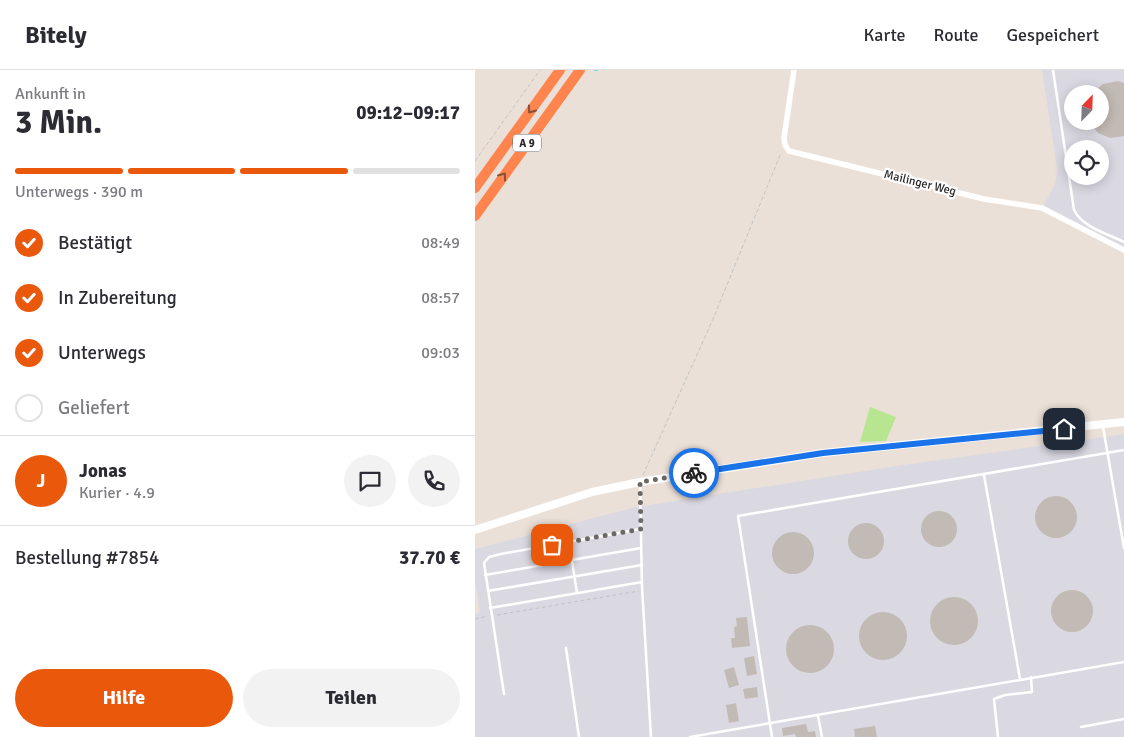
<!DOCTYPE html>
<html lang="de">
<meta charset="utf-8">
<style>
body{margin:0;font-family:Signika,sans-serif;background:#f2f2f3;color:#2b2b33;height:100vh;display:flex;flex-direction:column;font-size:19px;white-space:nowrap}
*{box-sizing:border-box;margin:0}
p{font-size:16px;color:#7c7c81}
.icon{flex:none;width:28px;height:28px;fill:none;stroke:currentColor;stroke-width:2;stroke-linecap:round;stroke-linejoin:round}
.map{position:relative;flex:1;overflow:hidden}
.panel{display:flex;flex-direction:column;background:#fff;width:475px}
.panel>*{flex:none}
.needle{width:32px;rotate:23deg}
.buttons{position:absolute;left:589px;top:15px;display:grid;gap:10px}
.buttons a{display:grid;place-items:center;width:45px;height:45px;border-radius:50%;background:#fff;box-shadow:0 2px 12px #0003;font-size:25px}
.pin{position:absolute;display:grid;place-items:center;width:42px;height:42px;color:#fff;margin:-21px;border-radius:10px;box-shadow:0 2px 8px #0006}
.courier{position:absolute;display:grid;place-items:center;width:50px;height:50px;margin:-25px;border:4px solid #1a73e8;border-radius:50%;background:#fff;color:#222;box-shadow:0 1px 6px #0007}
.head em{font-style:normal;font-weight:700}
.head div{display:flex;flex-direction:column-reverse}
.head{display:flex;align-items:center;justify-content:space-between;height:85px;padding:0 15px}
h1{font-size:32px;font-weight:700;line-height:38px}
.bar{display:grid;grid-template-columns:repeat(4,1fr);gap:8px 5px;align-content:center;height:60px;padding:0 15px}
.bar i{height:6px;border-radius:4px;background:#e1e1e2}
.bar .selected{background:#ea580c}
.bar p{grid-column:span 4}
.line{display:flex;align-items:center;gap:12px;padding:0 15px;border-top:1px solid #e1e1e2}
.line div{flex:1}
.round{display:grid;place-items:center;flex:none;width:52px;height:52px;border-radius:26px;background:#f2f2f3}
ol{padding:0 15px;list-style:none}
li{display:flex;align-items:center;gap:15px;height:55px}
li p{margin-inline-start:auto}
li .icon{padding:5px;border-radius:50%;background:#ea580c;color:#fff;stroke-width:4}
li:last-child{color:#7c7c81}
li i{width:28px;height:28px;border:2px solid #e1e1e2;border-radius:50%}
.action{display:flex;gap:10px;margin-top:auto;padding:10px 15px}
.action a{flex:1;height:58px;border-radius:30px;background:#ea580c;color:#fff;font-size:20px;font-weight:700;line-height:58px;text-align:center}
.action a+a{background:#f2f2f3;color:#2b2b33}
header{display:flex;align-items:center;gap:30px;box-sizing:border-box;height:70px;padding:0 25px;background:#fff;border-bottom:1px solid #e1e1e2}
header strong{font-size:24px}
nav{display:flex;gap:28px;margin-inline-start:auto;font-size:18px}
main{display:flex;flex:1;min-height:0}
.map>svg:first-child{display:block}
.industrial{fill:#dad9e2;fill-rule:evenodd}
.green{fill:#b8e590}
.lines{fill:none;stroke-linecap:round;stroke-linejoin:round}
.stream{stroke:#64e0f3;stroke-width:2}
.building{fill:#c2bab5}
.path{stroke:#c3c3c3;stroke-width:1;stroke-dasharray:4 2.5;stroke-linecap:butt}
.lane{stroke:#fff;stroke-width:2.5}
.street{stroke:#fff;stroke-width:5.5}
.secondary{stroke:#fff;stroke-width:8}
.highway{stroke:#ff844e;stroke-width:10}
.oneway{stroke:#885139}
.done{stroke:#6c6865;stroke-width:5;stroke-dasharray:0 9}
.route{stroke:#1a73e8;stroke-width:6}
.labels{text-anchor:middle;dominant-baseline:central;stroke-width:4.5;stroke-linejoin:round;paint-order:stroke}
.shield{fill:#fff;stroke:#686868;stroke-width:1}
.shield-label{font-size:11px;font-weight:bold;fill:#272727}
.street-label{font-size:12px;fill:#272727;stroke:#fff}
</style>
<header>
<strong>Bitely</strong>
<nav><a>Karte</a><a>Route</a><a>Gespeichert</a></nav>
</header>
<main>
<section class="panel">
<div class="head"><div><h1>3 Min.</h1><p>Ankunft in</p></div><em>09:12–09:17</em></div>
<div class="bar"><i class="selected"></i><i class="selected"></i><i class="selected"></i><i></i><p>Unterwegs · 390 m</p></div>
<ol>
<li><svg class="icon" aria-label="check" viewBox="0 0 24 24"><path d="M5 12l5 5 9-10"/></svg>Bestätigt<p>08:49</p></li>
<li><svg class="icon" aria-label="check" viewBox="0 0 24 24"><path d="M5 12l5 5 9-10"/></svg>In Zubereitung<p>08:57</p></li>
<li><svg class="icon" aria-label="check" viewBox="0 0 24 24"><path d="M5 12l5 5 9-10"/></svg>Unterwegs<p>09:03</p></li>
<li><i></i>Geliefert</li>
</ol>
<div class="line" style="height:90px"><b class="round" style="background:#ea580c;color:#fff">J</b><div><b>Jonas</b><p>Kurier · 4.9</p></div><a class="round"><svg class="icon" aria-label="chat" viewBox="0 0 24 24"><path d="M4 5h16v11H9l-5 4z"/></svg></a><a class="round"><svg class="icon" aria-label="phone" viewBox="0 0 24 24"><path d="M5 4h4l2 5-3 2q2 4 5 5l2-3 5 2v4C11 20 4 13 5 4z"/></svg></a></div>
<div class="line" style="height:65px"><div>Bestellung #7854</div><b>37.70 €</b></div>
<div class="action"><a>Hilfe</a><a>Teilen</a></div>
</section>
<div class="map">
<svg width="649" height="667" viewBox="0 0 649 667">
<rect width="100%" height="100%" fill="#ebe0d7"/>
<path class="industrial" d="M567 0H649V178L597 152 569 135 580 114 582 99ZM598 24H625V51H598ZM598 79H625V106H598Z
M649 364V667H0V544L5 542 0 511V479L161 437 421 396Z"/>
<path class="green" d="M395 337 421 347 411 371 385 372Z"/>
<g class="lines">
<path class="stream" d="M120 0H122"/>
</g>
<path class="building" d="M643 11 649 13V66L635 68 623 63 614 51H625V24H616L628 14Z
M560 447a21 21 0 1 1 42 0a21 21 0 1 1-42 0Z
M446 459a18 18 0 1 1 36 0a18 18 0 1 1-36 0Z
M373 471a18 18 0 1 1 36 0a18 18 0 1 1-36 0Z
M297 483a21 21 0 1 1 42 0a21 21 0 1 1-42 0Z
M576 541a21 21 0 1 1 42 0a21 21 0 1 1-42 0Z
M455 551a24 24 0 1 1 48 0a24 24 0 1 1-48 0Z
M384 566a24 24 0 1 1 48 0a24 24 0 1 1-48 0Z
M272 547 275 576 257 578 256 568H260L259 557 262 556 261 548Z
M311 579a24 24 0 1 1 48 0a24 24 0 1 1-48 0Z
M279 586 282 604 272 606 269 588Z
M259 597 264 615 254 618 249 600Z
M282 617 283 627 270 629 268 619Z
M261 633 264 651 254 653 251 635Z
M331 654 333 662 340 661 341 667H321L320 664 308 666 307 658Z
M400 656 402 667H380L379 659Z"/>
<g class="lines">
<path class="path" d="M0 91 65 0
M168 405 238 249 306 83
M22 545 164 521
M0 549 13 546"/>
<path class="lane" d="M578 0 599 140C607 157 633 164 649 172
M628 357 649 478
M509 405 545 609
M165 413 167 517 176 667
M94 472 102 523
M10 505 166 478
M13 521 167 495
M15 538 167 512
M91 578 104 667
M29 624 9 493 14 487 26 484 166 459
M343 646 347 667
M606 657 649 649
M215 667 649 592
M297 667 263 446 649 380
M523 667 519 629 530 625 557 622 556 607"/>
<path class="street" d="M319 0 309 68 310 75 314 81 509 129 567 138 649 180"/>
<path class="secondary" d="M0 460 117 422 165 412 348 383 649 352"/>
<path class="highway" d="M0 118 85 0
M0 146 105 0"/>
</g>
<defs><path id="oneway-chevron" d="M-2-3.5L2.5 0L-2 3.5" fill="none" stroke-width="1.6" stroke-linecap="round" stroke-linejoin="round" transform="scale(1.25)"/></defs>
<g class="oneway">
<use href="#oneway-chevron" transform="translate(56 40) rotate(126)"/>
<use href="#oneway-chevron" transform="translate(28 106) rotate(-54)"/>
</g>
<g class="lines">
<path class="done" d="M77 475 166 459 165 412 219 403"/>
<path class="route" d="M219 403 348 383 589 359"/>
</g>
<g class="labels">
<rect class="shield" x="38" y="64.5" width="28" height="17" rx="4"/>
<g class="shield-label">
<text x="52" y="73">A 9</text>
</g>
<g class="street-label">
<text transform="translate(445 113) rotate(14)">Mailinger Weg</text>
</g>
</g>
</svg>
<div class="buttons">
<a><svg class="needle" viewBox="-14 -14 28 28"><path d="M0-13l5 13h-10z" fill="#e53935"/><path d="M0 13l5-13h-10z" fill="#7c7c81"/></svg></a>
<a><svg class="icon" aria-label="locate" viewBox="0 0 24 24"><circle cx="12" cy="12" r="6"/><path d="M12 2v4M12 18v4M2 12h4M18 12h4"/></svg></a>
</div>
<div class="pin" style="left:77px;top:475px;background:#ea580c"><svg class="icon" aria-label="bag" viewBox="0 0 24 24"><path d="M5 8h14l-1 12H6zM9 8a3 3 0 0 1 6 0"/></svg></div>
<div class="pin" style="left:589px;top:359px;background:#1f2937"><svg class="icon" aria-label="home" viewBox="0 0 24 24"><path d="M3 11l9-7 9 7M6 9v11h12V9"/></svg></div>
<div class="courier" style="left:219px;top:403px"><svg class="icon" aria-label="bike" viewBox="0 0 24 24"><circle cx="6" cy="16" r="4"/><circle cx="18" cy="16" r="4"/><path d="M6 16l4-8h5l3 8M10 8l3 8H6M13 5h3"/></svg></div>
</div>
</main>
